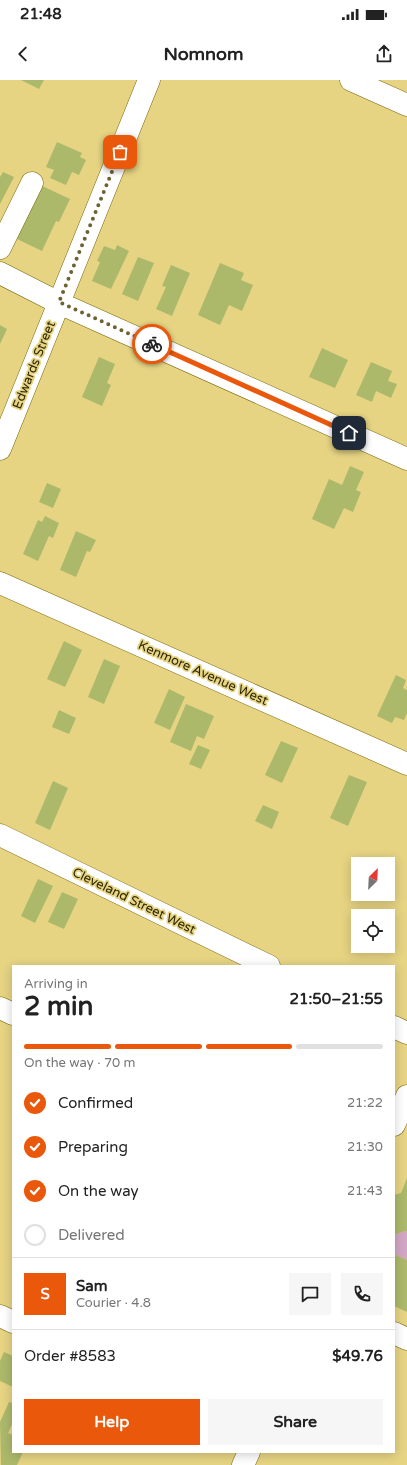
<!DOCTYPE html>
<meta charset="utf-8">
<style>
body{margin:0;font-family:"Varela Round",sans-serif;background:#f6f6f6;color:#222;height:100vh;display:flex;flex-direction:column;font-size:15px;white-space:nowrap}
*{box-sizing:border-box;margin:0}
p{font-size:13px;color:#767676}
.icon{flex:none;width:22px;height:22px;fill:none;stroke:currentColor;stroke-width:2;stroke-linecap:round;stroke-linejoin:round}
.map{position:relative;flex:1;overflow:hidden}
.side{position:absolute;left:12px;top:885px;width:383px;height:488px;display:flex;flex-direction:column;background:#fff;border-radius:0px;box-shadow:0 2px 10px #0003}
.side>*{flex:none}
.needle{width:26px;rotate:24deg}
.tools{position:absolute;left:351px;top:777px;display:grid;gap:8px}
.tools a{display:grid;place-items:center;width:44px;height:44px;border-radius:0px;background:#fff;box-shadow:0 2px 10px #0003;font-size:20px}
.pin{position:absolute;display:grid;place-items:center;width:34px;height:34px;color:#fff;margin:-17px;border-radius:8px;box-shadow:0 2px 6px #0006}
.courier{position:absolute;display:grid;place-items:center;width:40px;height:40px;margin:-20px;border:3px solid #ea580c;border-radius:50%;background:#fff;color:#222;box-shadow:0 1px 5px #0007}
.summary em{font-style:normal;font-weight:700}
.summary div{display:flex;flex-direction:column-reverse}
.summary{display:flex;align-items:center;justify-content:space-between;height:68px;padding:0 12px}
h1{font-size:26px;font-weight:700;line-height:30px}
.bar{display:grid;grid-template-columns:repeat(4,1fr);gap:6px 4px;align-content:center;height:48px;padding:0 12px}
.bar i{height:5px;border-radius:3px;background:#e0e0e0}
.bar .active{background:#ea580c}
.bar p{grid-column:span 4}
.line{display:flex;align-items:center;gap:10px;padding:0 12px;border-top:1px solid #e0e0e0}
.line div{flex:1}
.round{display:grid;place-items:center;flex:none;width:42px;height:42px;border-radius:0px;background:#f6f6f6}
ol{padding:0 12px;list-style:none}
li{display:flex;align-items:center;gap:12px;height:44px}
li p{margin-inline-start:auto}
li .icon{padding:4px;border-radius:50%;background:#ea580c;color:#fff;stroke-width:4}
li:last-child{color:#767676}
li i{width:22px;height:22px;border:2px solid #e0e0e0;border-radius:50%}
.button{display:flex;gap:8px;margin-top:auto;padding:8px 12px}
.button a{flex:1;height:46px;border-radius:0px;background:#ea580c;color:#fff;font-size:16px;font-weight:700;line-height:46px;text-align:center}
.button a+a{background:#f6f6f6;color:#222}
.status{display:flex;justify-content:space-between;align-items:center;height:28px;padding:0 20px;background:#fff;direction:ltr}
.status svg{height:11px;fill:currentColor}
header{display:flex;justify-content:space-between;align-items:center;height:52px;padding:0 12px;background:#fff;font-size:18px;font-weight:700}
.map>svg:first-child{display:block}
.green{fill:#d2a7c5}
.building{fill:#acb96b}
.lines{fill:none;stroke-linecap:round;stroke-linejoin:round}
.minor-casing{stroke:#79670a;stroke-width:23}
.minor{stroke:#fff;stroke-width:22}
.done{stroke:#6e6330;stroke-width:4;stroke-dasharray:0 7.2}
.route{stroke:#ea580c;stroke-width:5}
.labels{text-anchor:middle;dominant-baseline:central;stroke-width:3.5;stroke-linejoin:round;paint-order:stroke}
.street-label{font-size:13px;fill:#2d2603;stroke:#e6d483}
</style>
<div class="status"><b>21:48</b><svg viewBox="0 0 49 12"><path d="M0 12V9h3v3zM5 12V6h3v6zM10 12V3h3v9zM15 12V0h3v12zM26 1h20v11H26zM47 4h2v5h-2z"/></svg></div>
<header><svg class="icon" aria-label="back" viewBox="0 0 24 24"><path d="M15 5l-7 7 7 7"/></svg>Nomnom<svg class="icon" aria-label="share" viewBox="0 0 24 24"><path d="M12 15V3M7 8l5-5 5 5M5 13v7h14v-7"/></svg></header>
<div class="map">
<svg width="407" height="1385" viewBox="0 0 407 1385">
<rect width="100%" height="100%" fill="#e6d483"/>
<path class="green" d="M405 1151H407V1180L394 1174V1155Z"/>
<path class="building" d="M21 0H44L39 9Z
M57 62 82 73 80 77 86 80 79 95 72 92 66 105 50 98 54 90 46 87Z
M3 92 14 97 0 124V97Z
M40 105 70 119 59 142 56 141 42 171 15 158Z
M117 165 129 171 111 209 92 201 100 182 97 181 104 166 115 170Z
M138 177 154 183 138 221 122 214Z
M220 183 244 193 241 200 253 205 242 231 229 225 220 245 198 235Z
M171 185 190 193 172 236 156 229 166 207 162 206Z
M0 245 7 249 0 264Z
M322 268 348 280 335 308 309 297Z
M99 277 115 284 107 303 111 305 102 326 82 317Z
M371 282 392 291 388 301 397 304 391 318 376 311 372 322 356 315Z
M350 386 364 392 356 410 361 412 353 432 344 428 334 449 312 439 329 399 342 405Z
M47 403 61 409 53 428 39 422Z
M45 436 59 443 53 458 49 456 38 481 23 474 38 440 42 442Z
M76 451 96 460 90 472 87 471 76 497 60 490Z
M64 561 82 570 65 607 47 599Z
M104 579 120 586 104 624 88 617Z
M396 595 406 600 403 608 407 610V633L404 640 395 637 392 643 377 636Z
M169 609 185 617 170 650 154 643Z
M186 624 214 636 204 659 197 656 191 671 170 662Z
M59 630 76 638 69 654 52 647Z
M281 661 298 668 282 703 265 695Z
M198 665 210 670 201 689 189 684Z
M349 695 367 702 348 746 330 738Z
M53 701 68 708 50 750 35 743Z
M263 725 279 732 272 749 255 741Z
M38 799 53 806 35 843 21 836Z
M62 812 78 819 64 849 48 842Z
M407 1098V1151H405L394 1155V1115L401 1113Z
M394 1174 407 1180V1232L394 1226Z
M4 1272 13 1276V1307L0 1301V1281Z
M9 1322 13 1323V1342L8 1353 13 1355V1372H23L17 1385H1L0 1342Z"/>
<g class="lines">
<defs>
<path id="minor" d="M351 0 407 25
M0 168 32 103
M0 193 59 223 407 379
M0 369 149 0
M0 503 407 684
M0 755 269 886
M0 928 13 934
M394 947 407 953
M394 1045 407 1016
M0 1236 13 1242
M394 1253 407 1259
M243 1385 249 1372"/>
</defs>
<use href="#minor" class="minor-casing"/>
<use href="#minor" class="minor"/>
</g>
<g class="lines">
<path class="done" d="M120 72 59 222 152 264"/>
<path class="route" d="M152 264 349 353"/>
</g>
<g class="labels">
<g class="street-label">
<text transform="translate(34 285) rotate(-68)">Edwards Street</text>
<text transform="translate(203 593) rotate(24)">Kenmore Avenue West</text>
<text transform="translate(134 821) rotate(26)">Cleveland Street West</text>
</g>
</g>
</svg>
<div class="tools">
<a><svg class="needle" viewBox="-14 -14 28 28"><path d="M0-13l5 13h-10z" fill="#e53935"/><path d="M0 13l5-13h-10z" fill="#767676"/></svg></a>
<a><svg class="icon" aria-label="locate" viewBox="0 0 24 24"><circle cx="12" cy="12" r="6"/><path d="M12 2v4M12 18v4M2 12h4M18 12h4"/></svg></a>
</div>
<div class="pin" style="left:120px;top:72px;background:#ea580c"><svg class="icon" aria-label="bag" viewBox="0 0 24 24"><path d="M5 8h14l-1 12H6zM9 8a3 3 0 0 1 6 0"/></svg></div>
<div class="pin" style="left:349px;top:353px;background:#1f2937"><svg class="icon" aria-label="home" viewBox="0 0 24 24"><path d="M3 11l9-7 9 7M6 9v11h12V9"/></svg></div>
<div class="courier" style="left:152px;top:264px"><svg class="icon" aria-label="bike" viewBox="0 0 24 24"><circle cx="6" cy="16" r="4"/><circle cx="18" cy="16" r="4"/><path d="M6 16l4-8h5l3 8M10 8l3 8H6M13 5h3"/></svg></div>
<section class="side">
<div class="summary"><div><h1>2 min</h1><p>Arriving in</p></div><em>21:50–21:55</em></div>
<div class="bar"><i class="active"></i><i class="active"></i><i class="active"></i><i></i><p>On the way · 70 m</p></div>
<ol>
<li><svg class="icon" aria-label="check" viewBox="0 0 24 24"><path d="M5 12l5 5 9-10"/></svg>Confirmed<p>21:22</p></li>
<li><svg class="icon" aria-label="check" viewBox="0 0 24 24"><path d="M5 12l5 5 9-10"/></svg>Preparing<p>21:30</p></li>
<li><svg class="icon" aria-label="check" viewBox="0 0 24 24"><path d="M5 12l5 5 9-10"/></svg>On the way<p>21:43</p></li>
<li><i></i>Delivered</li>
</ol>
<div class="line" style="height:72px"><b class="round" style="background:#ea580c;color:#fff">S</b><div><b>Sam</b><p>Courier · 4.8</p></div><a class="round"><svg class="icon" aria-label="chat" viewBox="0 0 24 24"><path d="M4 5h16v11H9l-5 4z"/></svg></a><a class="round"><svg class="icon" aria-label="phone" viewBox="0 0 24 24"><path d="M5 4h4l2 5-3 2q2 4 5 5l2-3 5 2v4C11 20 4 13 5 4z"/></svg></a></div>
<div class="line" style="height:52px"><div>Order #8583</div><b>$49.76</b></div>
<div class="button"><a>Help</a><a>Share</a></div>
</section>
</div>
